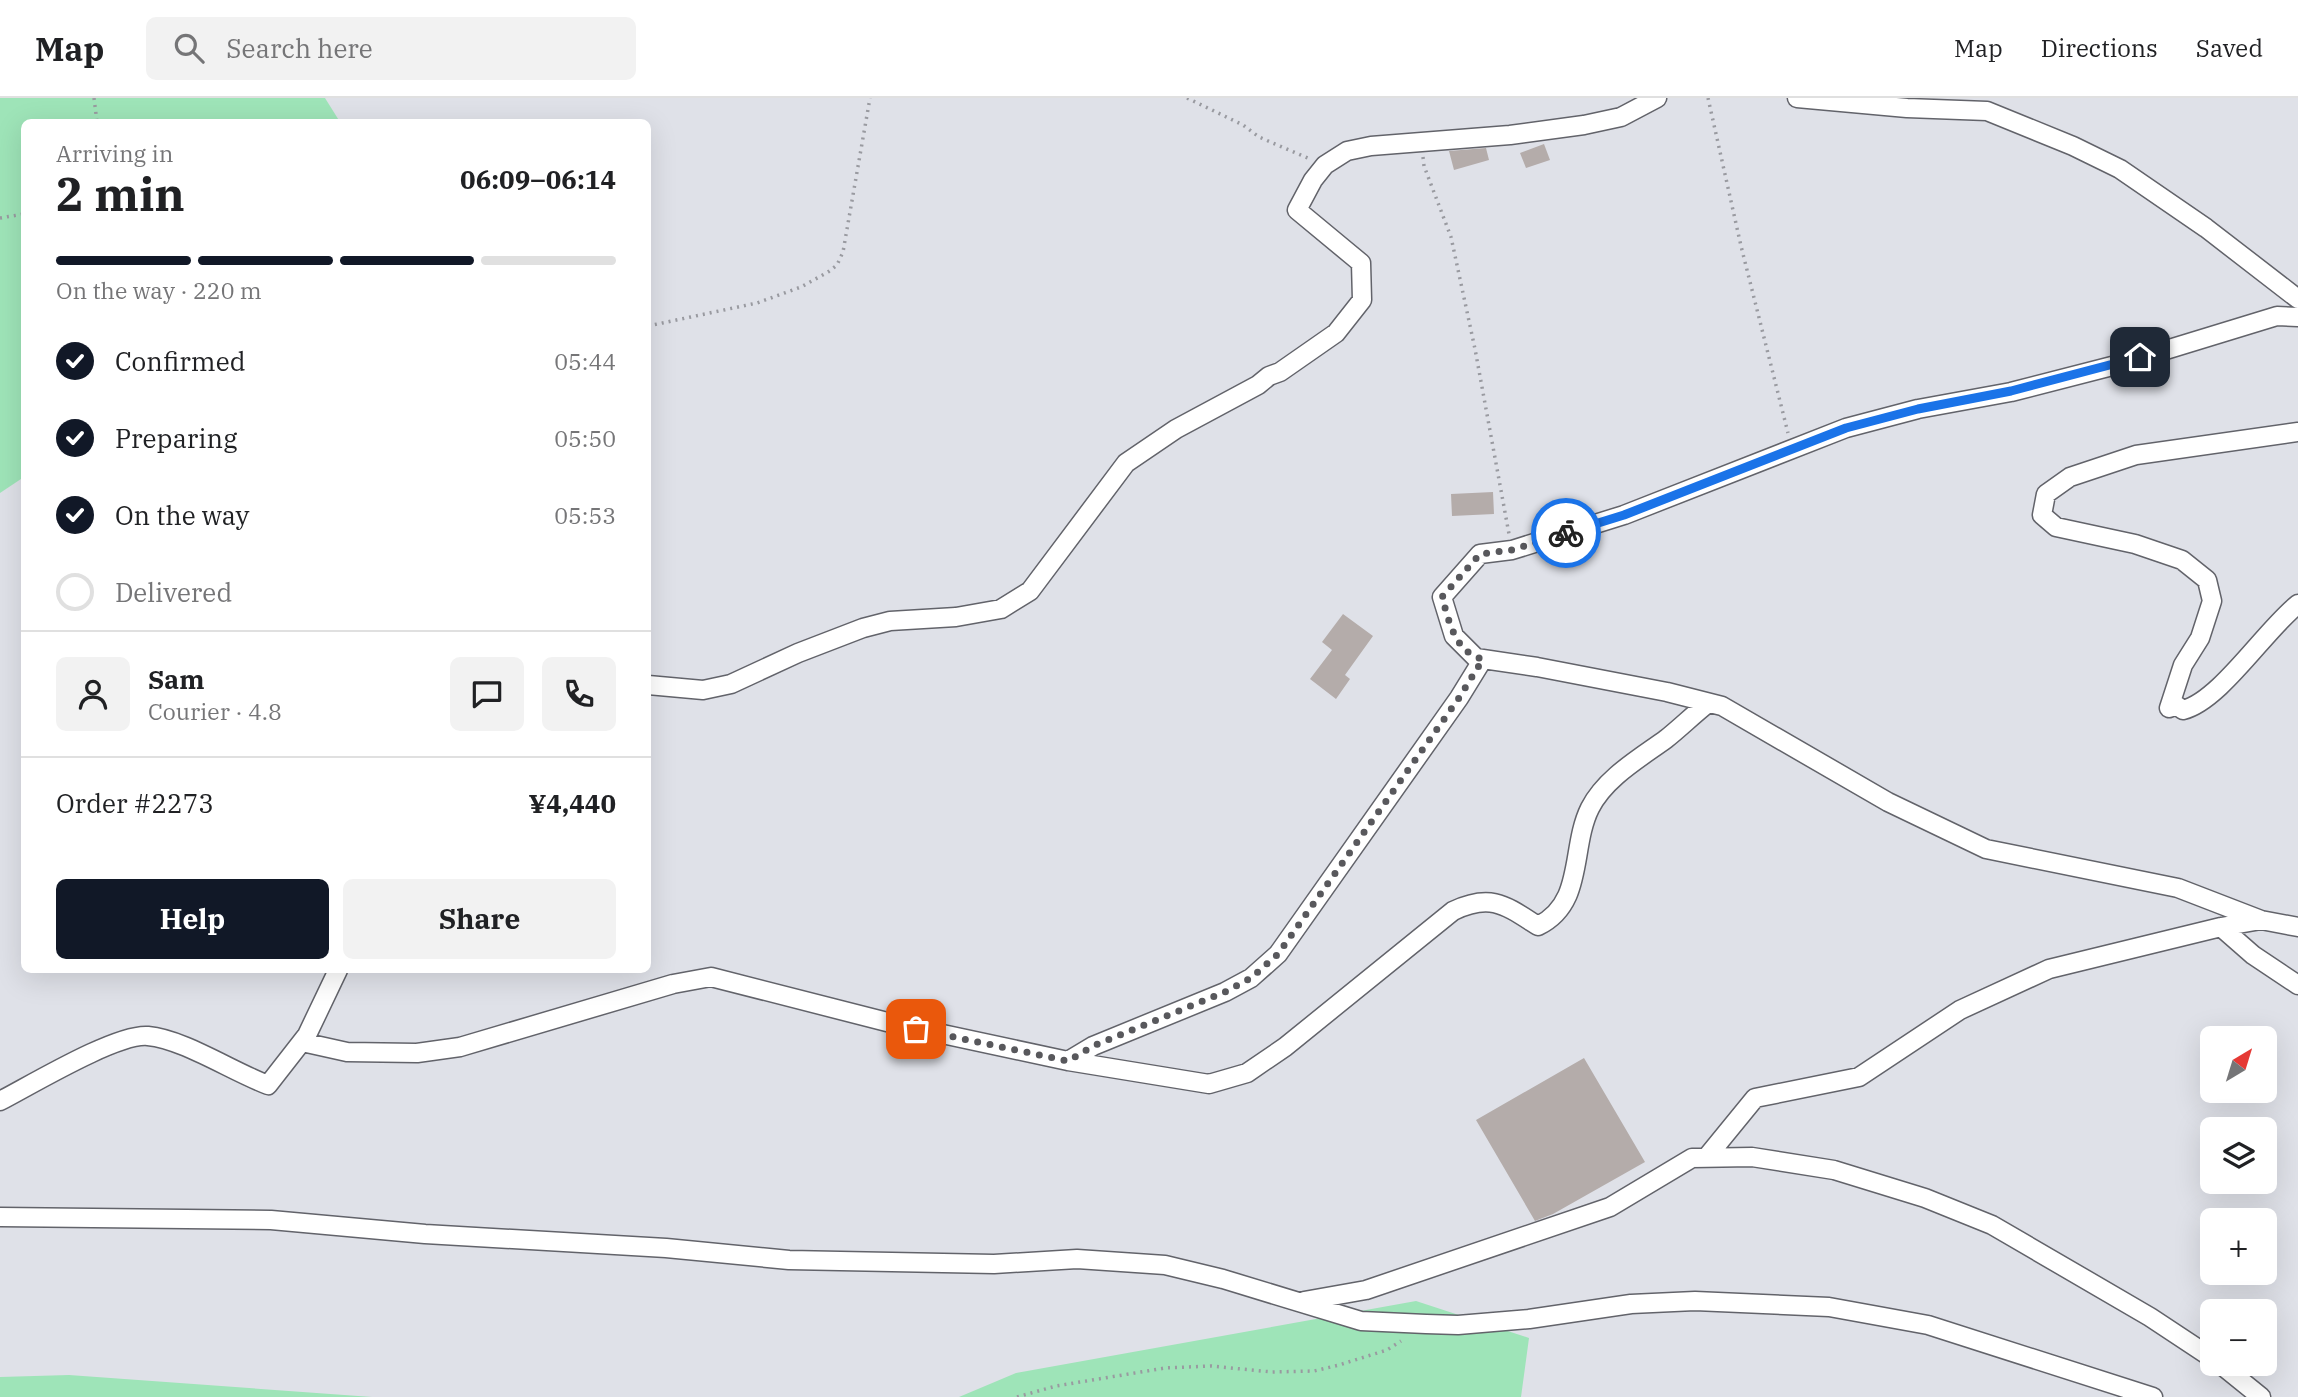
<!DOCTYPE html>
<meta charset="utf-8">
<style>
body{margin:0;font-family:"IBM Plex Serif",serif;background:#f2f2f2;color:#202124;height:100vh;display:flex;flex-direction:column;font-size:26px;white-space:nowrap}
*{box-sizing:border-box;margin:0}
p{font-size:23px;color:#757577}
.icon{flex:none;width:38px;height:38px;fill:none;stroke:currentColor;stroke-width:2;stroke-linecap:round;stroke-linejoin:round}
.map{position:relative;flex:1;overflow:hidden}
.drawer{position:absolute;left:21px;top:21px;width:630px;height:854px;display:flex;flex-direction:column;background:#fff;border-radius:10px;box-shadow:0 7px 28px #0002}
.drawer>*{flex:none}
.needle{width:46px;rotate:38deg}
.fabs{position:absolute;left:2200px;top:928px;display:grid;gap:14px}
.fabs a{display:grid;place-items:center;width:77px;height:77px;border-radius:10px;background:#fff;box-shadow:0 7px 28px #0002;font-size:35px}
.pin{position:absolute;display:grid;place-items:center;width:60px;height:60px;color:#fff;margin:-30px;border-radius:14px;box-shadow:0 4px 10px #0006}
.courier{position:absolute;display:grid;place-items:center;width:70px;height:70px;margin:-35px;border:5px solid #1a73e8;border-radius:50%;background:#fff;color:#222;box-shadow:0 2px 9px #0007}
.summary em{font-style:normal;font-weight:700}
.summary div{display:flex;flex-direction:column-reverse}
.summary{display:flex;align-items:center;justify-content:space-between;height:119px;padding:0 35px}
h1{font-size:46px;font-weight:700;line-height:52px}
.bar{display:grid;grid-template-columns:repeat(4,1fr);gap:10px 7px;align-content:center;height:84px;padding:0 35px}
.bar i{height:9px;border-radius:5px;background:#e0e0e0}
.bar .current{background:#111827}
.bar p{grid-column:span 4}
.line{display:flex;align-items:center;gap:18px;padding:0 35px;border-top:2px solid #e0e0e0}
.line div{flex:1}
.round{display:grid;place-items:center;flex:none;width:74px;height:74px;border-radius:10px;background:#f2f2f2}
ol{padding:0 35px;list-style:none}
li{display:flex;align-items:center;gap:21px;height:77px}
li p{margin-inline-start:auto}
li .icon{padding:7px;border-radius:50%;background:#111827;color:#fff;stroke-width:4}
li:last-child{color:#757577}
li i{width:38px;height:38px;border:4px solid #e0e0e0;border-radius:50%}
.button{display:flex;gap:14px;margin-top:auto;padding:14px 35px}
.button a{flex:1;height:80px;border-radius:10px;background:#111827;color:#fff;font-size:28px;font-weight:700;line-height:80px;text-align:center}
.button a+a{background:#f2f2f2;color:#202124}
header{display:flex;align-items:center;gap:42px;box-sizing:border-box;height:98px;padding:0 35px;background:#fff;border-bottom:2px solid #e0e0e0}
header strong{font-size:33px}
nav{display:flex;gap:38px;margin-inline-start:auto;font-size:24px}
.search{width:490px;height:63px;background:#f2f2f2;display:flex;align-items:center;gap:18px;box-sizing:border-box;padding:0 24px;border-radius:10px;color:#757577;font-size:26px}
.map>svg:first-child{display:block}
.green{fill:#9ee4b8}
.building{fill:#b4acaa}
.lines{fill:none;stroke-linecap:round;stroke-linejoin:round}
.minor-casing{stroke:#62636a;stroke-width:21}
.path{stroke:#999aa0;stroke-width:3.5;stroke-dasharray:2 5;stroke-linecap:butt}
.minor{stroke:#fff;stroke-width:18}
.done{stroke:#58585c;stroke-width:7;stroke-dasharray:0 12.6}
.route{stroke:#1a73e8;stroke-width:9}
</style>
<header>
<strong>Map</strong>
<div class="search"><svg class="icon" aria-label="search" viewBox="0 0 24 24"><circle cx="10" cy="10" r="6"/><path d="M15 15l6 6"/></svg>Search here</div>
<nav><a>Map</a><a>Directions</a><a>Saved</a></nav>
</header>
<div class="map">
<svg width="2298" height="1299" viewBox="0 0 2298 1299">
<rect width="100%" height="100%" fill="#dfe1e8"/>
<path class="green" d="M0 0H325L340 24H24V379L0 395Z
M1416 1203 1529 1240 1521 1299H959L1016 1275Z
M69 1277 372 1299H0V1279Z"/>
<path class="building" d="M1544 46 1550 62 1526 70 1520 55Z
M1486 50 1489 62 1454 72 1449 53Z
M1493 394 1494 416 1452 418 1451 396Z
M1343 516 1373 538 1345 577 1350 581 1336 601 1310 581 1332 552 1322 544Z
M1584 960 1645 1064 1553 1116 1535 1123 1476 1022Z"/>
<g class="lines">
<defs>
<path id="minor" d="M1797 0 1907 10 1987 13 2073 48 2120 71 2206 130 2298 201
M2298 219 2277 218 2120 266 2011 294 1918 311 1846 330 1624 417 1512 452 1480 456 1442 499 1454 538 1476 560 1537 569 1667 594 1722 608 1888 704 1986 751 2178 790 2261 822 2298 829
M2298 334 2136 357 2070 379 2046 396 2042 417 2056 429 2135 446 2182 462 2207 482 2212 503 2200 540 2183 567 2169 610 2176 607 2183 612C2220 603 2265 532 2298 506
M648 587 703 592 731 586 798 555 863 530 890 523 956 519 1001 511 1030 493 1126 365 1176 331 1258 287 1269 278 1280 274 1336 235 1362 202 1361 165 1297 112 1313 82 1325 67 1347 53 1371 48 1510 37 1584 27 1621 19 1657 0
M2221 829 2253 857 2298 887
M302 944 347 954 417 955 460 949 673 886 711 879 891 925 1068 963 1209 986 1247 975 1285 949 1453 813C1491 795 1505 807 1538 828 1585 805 1570 750 1590 710 1605 680 1640 660 1666 641 1680 630 1693 617 1707 606
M1068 963 1093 948 1225 894 1251 880 1278 856 1459 600 1483 561
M0 1003C31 987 117 935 148 938 183 941 233 974 268 987L307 937 338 872
M1706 1060 1755 1000 1859 979 1960 912 2049 871 2221 829 2261 822
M0 1119 271 1122 425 1136 666 1150 789 1162 994 1166 1077 1161 1165 1167 1223 1181 1361 1223 1426 1226 1458 1227 1529 1221 1631 1206 1695 1203 1829 1209 1928 1227 2153 1299
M1304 1203 1366 1192 1610 1109 1692 1060 1752 1059 1834 1072 1925 1100 1992 1127 2150 1219 2212 1260
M2219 1265 2261 1299"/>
</defs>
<use href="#minor" class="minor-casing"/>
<path class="path" d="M94 0 97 24
M1187 0 1243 27 1259 39 1310 61
M1708 0 1741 148 1788 335
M1423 59 1424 68 1451 139 1475 251 1509 436
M0 120 24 116
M648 228 757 205 801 189 828 174 837 167 843 154 870 0
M1017 1299 1056 1288 1165 1270 1211 1268 1272 1274 1314 1273 1339 1267 1387 1252 1401 1243"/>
<use href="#minor" class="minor"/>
</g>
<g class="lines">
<path class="done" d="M916 931 1068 963 1093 948 1225 894 1251 880 1278 856 1459 600 1483 561C1455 555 1449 523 1442 499L1480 456 1512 452 1566 435"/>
<path class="route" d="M1566 435 1624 417 1846 330 1918 311 2011 293 2140 259"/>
</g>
</svg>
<div class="fabs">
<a><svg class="needle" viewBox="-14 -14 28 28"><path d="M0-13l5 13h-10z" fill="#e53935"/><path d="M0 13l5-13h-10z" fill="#757577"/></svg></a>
<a><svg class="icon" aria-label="layers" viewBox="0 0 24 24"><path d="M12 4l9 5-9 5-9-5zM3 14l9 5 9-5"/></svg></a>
<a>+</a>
<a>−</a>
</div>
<div class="pin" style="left:916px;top:931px;background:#ea580c"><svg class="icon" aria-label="bag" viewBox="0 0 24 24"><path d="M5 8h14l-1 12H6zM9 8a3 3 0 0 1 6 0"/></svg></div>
<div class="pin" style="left:2140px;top:259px;background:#1f2937"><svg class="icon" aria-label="home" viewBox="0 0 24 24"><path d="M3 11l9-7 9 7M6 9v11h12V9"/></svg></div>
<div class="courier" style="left:1566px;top:435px"><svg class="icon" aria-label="bike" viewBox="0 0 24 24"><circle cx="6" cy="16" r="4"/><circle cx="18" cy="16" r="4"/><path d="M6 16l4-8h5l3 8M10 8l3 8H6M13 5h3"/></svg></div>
<section class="drawer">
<div class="summary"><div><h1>2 min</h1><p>Arriving in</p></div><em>06:09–06:14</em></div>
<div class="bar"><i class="current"></i><i class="current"></i><i class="current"></i><i></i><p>On the way · 220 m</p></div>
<ol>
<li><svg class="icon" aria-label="check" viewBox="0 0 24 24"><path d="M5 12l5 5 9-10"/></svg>Confirmed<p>05:44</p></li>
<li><svg class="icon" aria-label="check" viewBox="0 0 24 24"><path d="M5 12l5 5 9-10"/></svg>Preparing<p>05:50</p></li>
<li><svg class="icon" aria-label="check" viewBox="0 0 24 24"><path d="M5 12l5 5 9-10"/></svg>On the way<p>05:53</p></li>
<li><i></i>Delivered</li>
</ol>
<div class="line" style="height:126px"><a class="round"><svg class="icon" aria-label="person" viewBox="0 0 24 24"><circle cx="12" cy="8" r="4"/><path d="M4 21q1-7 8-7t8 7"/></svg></a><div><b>Sam</b><p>Courier · 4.8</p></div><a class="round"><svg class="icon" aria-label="chat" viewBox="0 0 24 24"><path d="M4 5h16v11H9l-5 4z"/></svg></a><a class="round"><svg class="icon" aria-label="phone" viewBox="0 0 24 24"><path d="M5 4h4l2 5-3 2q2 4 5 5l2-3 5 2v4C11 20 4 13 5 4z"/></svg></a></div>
<div class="line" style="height:91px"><div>Order #2273</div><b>¥4,440</b></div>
<div class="button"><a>Help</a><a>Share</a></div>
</section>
</div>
